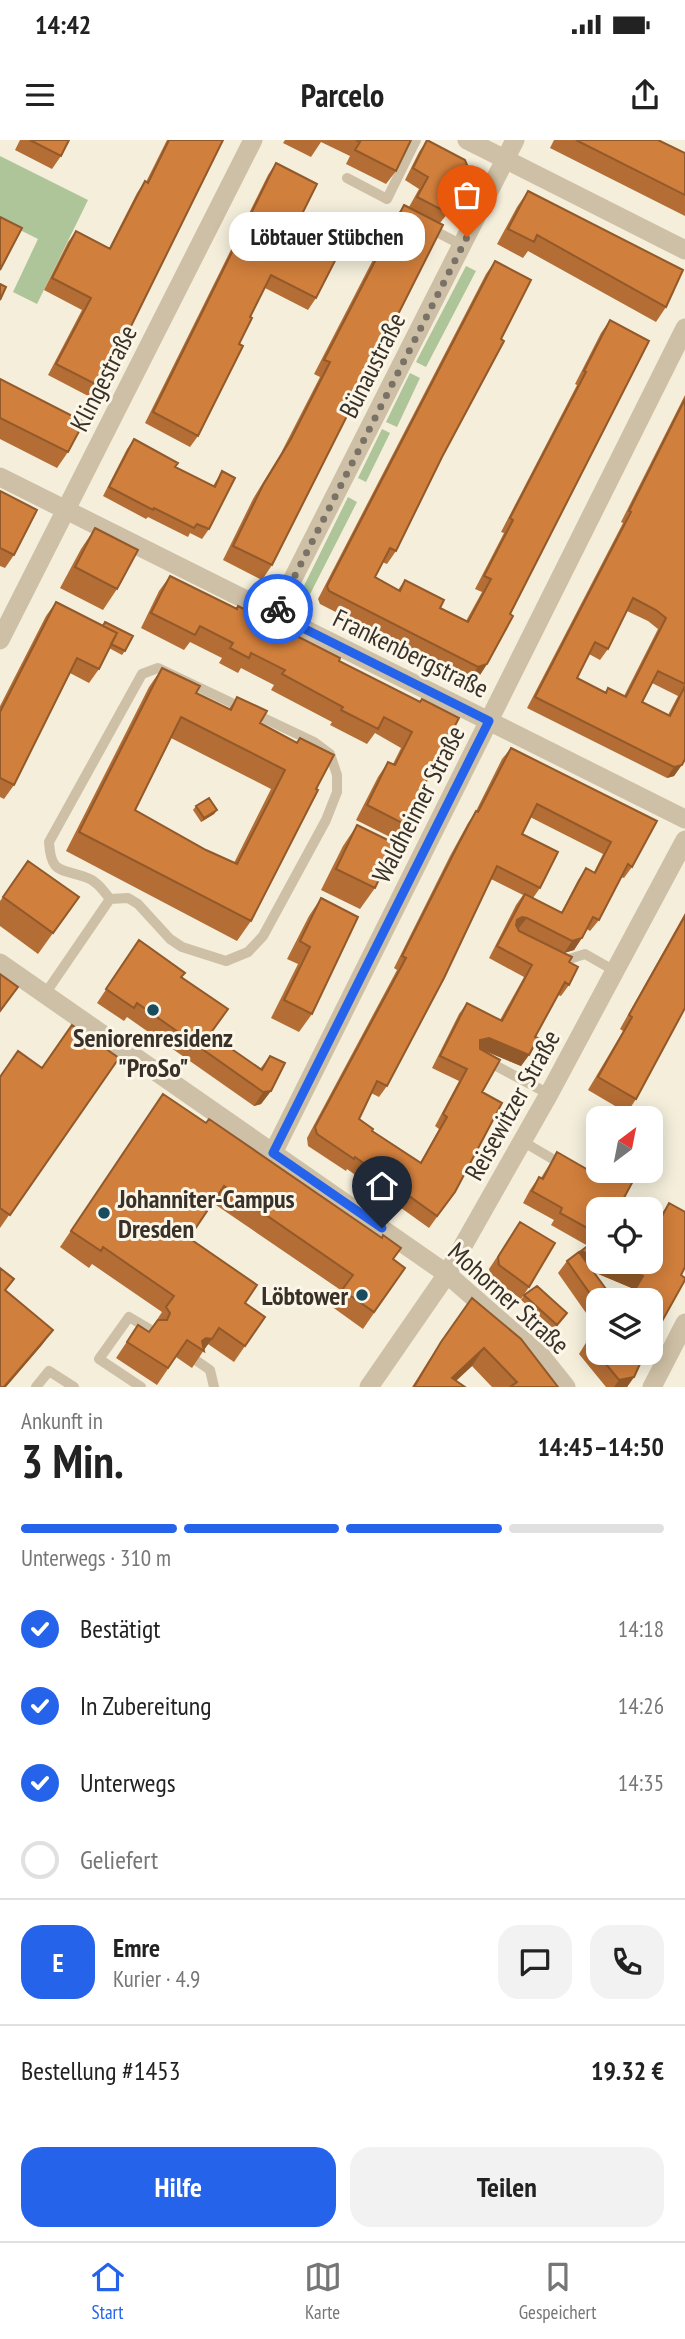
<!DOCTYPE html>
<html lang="de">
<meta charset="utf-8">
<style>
body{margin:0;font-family:"PT Sans Narrow",sans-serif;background:#f2f2f2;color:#222;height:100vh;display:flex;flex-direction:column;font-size:26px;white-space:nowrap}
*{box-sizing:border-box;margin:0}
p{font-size:23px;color:#767676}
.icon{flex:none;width:38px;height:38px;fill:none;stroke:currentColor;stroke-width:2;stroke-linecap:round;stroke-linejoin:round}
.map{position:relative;height:1247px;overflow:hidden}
.sheet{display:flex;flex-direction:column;background:#fff;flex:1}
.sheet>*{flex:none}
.needle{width:46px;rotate:32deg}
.tools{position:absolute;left:586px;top:966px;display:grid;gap:14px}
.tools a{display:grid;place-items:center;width:77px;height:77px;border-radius:14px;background:#fff;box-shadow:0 4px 18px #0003;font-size:35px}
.pin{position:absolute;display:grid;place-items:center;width:60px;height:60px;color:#fff;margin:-72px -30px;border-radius:50% 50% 50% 0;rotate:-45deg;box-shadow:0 0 7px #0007}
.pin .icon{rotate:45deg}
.courier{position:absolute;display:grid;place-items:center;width:70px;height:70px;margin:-35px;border:5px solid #2563eb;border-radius:50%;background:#fff;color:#222;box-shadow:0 2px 9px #0007}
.bubble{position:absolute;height:49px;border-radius:21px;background:#fff;box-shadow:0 4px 18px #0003;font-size:23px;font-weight:700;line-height:49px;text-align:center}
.head em{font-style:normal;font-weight:700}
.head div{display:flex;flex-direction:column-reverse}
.head{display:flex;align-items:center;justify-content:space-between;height:119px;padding:0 21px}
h1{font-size:46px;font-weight:700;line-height:52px}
.bar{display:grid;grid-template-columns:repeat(4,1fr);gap:10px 7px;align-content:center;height:84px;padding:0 21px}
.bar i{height:9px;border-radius:5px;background:#e0e0e0}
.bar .on{background:#2563eb}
.bar p{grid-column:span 4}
.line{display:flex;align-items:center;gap:18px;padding:0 21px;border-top:2px solid #e0e0e0}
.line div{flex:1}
.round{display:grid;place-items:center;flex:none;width:74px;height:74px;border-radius:21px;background:#f2f2f2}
ol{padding:0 21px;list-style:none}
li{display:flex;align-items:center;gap:21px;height:77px}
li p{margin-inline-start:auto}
li .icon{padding:7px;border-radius:50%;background:#2563eb;color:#fff;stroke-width:4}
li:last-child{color:#767676}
li i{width:38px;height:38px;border:4px solid #e0e0e0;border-radius:50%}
.cta{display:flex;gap:14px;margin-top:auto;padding:14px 21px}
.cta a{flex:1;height:80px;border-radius:21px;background:#2563eb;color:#fff;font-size:28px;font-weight:700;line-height:80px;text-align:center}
.cta a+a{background:#f2f2f2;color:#222}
.status{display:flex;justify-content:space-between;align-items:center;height:49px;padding:0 35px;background:#fff;direction:ltr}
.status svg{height:19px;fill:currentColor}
header{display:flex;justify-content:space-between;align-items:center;height:91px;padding:0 21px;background:#fff;font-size:32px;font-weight:700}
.dock{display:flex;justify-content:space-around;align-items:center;height:98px;border-top:2px solid #e0e0e0;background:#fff;font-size:19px;color:#767676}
.dock a{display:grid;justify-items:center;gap:4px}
.dock .on{color:#2563eb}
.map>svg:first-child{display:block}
.green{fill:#adc599}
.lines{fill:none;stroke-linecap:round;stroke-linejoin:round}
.service{stroke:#cec0a6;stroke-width:10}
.minor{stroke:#cec0a6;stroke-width:19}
.wall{fill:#b46d34;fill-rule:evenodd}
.shaded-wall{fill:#92592a}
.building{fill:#d17f3c;stroke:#92592a;stroke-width:2;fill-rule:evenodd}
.done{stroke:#7a7266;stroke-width:7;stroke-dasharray:0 12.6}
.route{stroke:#2563eb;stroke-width:9}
.poi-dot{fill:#194c5f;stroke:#fbf6e8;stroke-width:2.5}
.labels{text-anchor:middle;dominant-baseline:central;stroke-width:6;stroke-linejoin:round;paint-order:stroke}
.street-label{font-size:26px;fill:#393027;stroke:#fbf6e8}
.poi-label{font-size:26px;font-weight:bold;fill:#393027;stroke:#fbf6e8}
</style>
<div class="status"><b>14:42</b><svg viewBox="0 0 49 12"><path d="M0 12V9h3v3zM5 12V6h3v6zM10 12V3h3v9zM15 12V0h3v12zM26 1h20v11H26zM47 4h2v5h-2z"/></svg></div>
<header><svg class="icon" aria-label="menu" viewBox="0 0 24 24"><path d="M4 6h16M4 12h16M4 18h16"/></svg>Parcelo<svg class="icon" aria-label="share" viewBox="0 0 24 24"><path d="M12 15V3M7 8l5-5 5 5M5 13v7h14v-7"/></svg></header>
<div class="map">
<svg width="685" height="1247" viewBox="0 0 685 1247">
<rect width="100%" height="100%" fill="#f4eedb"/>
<path class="green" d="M0 16 88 60 37 164 13 152 38 99 0 80Z
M466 126 476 131 426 227 416 222Z
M410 233 420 238 397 287 386 282Z
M382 289 390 293 366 342 358 338Z
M348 357 357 362 302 470 294 466Z"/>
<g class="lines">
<path class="service" d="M347 38 387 59 416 0
M429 88 462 105
M158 528 314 602 330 614 337 635V652L326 680 263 796 248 812 226 821 182 807 170 799 138 764 128 758 110 759C103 750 96 740 85 737 60 728 51 734 49 702L142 534Z
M559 819 563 821 585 814 615 831
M45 854 110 759
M485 920 549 954
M522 1001 561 1024
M197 1221 210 1230 214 1247
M36 1247 49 1231 74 1247
M141 1247 99 1219 129 1177 151 1190"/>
<path class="minor" d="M467 0 685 110
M0 337 685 679
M275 474 515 0
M0 500 253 0
M0 823 447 1134 542 1217 566 1247
M273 1013 685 188
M369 1247 447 1134 549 954 685 700
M652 1247 685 1183"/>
</g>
<path class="wall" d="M20 0H69L61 16 52 29 15 10Z
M167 0H223L101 247 92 258 48 235 82 170 44 150 68 102 76 91 109 108 137 53 145 41 146 42Z
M285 0H411L396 31 386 44 346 24 350 16 321 2 311 17 283 3Z
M427 0 448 73 440 83 272 425 262 440 223 420 253 359 281 313 320 237 314 234 394 79 404 65 409 67 419 49 405 40 419 12Z
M554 0H658L685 13V76L550 8Z
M276 23 296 86 316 158 308 170 265 148 250 177 198 296 190 307 145 283 268 35Z
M528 51 666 167 656 182 528 111 523 118 497 104 517 67Z
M495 121 442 317 396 411 387 424 382 422 375 437 398 450 405 440 440 468 466 481 482 452 475 449 504 393 501 392 577 245 575 244 601 193 610 180 510 474 487 524 478 538 469 540 320 464 318 459 486 134Z
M0 239 68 312 57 328 0 299Z
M685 255V619L674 636 667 638 527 568 623 383 621 382ZM627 471 648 481 658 489 624 556 608 548 605 553 577 538 589 514 600 520 608 509ZM652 543 678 556 668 575 642 562Z
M134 299 175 327 213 346 222 331 209 389 202 399 190 393 188 397 148 377 146 379 103 356 127 309Z
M0 351 14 415 5 428 0 426Z
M95 388 117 449 103 470 60 448 81 409Z
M170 436 419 562 404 684 394 699 356 680 378 637 388 622 393 624 401 608 375 593 367 604 330 585 332 582 271 550 274 545 241 528 238 533 219 523 222 518 190 502 184 510 141 488 159 451Z
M56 462 103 486 105 482 125 511 122 515 109 508 99 529 89 543 70 533 14 645 4 659 0 657V566L46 476Z
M162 528 196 553 229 569 237 557 260 583 297 603 251 781 237 801 66 711 149 547ZM171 598 271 649 234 723 206 710 135 670Z
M511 608 657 681 632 727 624 738 621 737 599 780 590 791 587 789 574 810 564 813 569 822V845L561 856 558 855 535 897 529 915 521 926 482 910V952L455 1052 429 1088 347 1029 346 1031 308 1006 307 998 397 830 394 828 450 716 468 683 475 673 502 619ZM530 677 603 714 594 732 586 728 578 740 561 773 533 758 540 748 522 694ZM491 739 523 755 516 765 489 818 524 837 500 880 467 863 459 874 432 928 459 941 435 986 439 989 420 1023 372 991 359 979 371 953 379 957 387 946Z
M196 666 217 670 214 674 201 682 193 670Z
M357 685 375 748 360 769 321 750 343 706Z
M28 721 79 757 38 814 0 786V761Z
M321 758 312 874 299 892 271 878 298 824 287 819 309 776Z
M685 773V868L636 959 627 973 588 950 623 891 620 889Z
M139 800 182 838 210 894 260 929 270 916 271 951 261 964 254 966 127 877 124 881 97 863Z
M119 918 0 1088V937L42 928Z
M152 970 393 1119 405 1128 363 1189 331 1166 342 1151 213 1063 189 1098 245 1163 265 1177 234 1222 208 1204 192 1228 176 1217 157 1245 116 1218 138 1185 149 1192 162 1172 92 1124 89 1128 60 1107Z
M557 1012 597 1035H601L604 1031H614L598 1069V1122H651V1093L660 1076 669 1063 651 1160H627L634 1149 594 1132 598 1160V1190L558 1133 567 1121 588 1106 551 1085 554 1080 523 1063 530 1050 539 1037 541 1038Z
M520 1082 529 1147 521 1159 491 1137 489 1129Z
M524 1155 564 1177 554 1189 521 1160Z
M472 1158 558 1247H492L472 1226 456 1241 465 1247H412L429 1220Z
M587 1201 634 1237 627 1247H606L579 1214Z"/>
<path class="shaded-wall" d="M487 524 478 538 469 540 478 527Z
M682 625 674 636 667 638 674 627Z
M217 670 214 674 201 682 204 678Z
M522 777 527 778 518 789H514L517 780Z
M582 798 574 810 564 813 572 801Z
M489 898 529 915 521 926 481 909 480 900Z
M271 951 261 964 254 966 263 952Z
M581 1111 598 1118V1122H607L643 1136 634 1149 572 1123Z
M53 1190 42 1205 6 1247H4Z
M206 1198 212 1199 203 1211 202 1201Z
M484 1208 472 1226 449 1247 452 1238Z
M634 1237 627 1247H614L619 1240Z"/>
<path class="building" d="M30 0H69L61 16Z
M169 0H223L101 247 56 224 91 158 52 138 76 91 110 109 145 41 148 43Z
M356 0H411L396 31 355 10 360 2Z
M427 0 465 20 470 33 448 73 417 57 428 37 413 28Z
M576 0H658L685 13V55Z
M276 23 317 44 296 86 341 109 316 158 271 135 250 177 252 178 239 204 243 206 198 296 153 272Z
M528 51 683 130 666 167 537 95 534 102 508 89Z
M404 65 443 85 272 425 233 406 263 345 291 299 330 222 324 220Z
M0 77 22 88 0 130Z
M495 121 531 140 501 199 504 201 442 317 396 411 390 408 375 437 400 451 405 440 444 460 440 468 468 482 491 439 484 436 513 380 510 378 586 232 584 231 610 180 649 201 510 474 513 476 487 524 478 527 329 451 327 446Z
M0 144 6 147 0 160Z
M0 239 84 282 68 312 0 278Z
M685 259V544L658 531 642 562 670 576 685 546V619L682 625 674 627 535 557 631 372 629 371ZM633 458 656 470 666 478 626 557 608 548 606 553 577 538 595 502 608 509Z
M134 299 178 323 175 327 215 347 222 331 235 338 209 389 197 384 194 388 154 368 153 370 109 347Z
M0 351 37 370 14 415 0 408Z
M95 388 138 410 117 449 75 427Z
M170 436 237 469 238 466 340 518 339 521 420 562 422 559 459 578 404 684 367 665 388 622 395 625 412 592 384 577 378 589 341 570 343 567 282 534 285 530 251 513 249 518 230 508 233 503 200 486 195 495 151 473Z
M56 462 117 493 99 529 77 518 14 645 0 638V572Z
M105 482 133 496 125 511 111 504 117 493 103 486Z
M162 528 200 546 196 553 231 570 237 557 267 571 260 583 297 603 300 598 334 615 316 649 318 650 251 781 79 692ZM181 577 285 630 237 724 206 710 135 670Z
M511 608 657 681 632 727 628 724 599 780 593 777 582 798 572 801 527 778 522 777 517 780 516 785 519 791 572 817 569 822 578 827 569 845 565 842 535 897 538 898 529 915 489 898 480 900V909L500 920 482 952 502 963 455 1052 437 1076 355 1017 354 1019 317 994 315 987 406 818 402 816 458 705 476 671 478 672ZM537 664 611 702 595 733 586 728 562 773 525 754 497 806 532 825 502 881 467 863 440 916 467 929 443 974 447 977 421 1023 372 991 373 989 359 979 377 941 387 946 444 838 497 726 540 748 558 712 522 694Z
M209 658 217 670 204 678 196 666Z
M357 685 396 704 375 748 336 729Z
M28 721 79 757 53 793 3 757Z
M321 758 358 777 312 874 284 860 310 807 300 801Z
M685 776V868L636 959 598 937 632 877 629 875Z
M139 800 185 833 181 837 228 869 210 894 262 930 270 916 285 923 271 951 263 952 137 863 134 868 106 849Z
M0 834 18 847 0 871Z
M72 885 119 918 10 1075 0 1068V937L18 911 42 928Z
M163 954 206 983 209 979 382 1098 383 1095 401 1108 393 1119 405 1128 374 1172 342 1150 353 1135 224 1046 189 1098 257 1145 245 1163 265 1177 245 1206 219 1188 212 1199 206 1198 202 1201 204 1211 187 1200 168 1228 127 1202 138 1185 149 1192 158 1180H167L170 1173 166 1167 174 1156 103 1107 101 1111 71 1091Z
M557 1012 597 1035H604L605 1031H614L633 1041 618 1069H598V1094L560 1073 562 1068 532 1051 539 1037 543 1039Z
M669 1063 685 1072V1127L681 1135 685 1138V1140L651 1201V1160H629L643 1136 607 1122H651V1097Z
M520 1082 555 1103 529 1147 499 1125 498 1117Z
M598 1098V1118L581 1111Z
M579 1112 614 1160H598V1165L567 1121Z
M0 1128 14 1139 5 1150 53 1190 4 1247H0Z
M537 1146 567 1173 557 1185 524 1155Z
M472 1158 521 1199 558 1247H510L517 1242 484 1208 452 1238 465 1247H414L441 1202Z
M598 1191V1213H645L634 1237 619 1240 587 1201Z"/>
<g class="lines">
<path class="done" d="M278 469 467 97"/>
<path class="route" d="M278 469 275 474 489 581 273 1013 382 1088"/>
</g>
<g class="poi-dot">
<circle cx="153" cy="870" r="7"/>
<circle cx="104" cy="1073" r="7"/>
<circle cx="362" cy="1155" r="7"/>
</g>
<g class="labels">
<g class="street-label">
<text transform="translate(372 225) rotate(-63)">Bünaustraße</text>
<text transform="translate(103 238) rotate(-63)">Klingestraße</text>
<text transform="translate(411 513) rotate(26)">Frankenbergstraße</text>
<text transform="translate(418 664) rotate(-63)">Waldheimer Straße</text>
<text transform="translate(512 965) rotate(-61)">Reisewitzer Straße</text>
<text transform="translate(509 1158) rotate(42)">Mohorner Straße</text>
</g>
<g class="poi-label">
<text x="153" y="897">Seniorenresidenz<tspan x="153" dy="30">"ProSo"</tspan></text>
<text x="118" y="1058" text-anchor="start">Johanniter-Campus<tspan x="118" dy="30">Dresden</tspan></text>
<text x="348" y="1155" text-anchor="end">Löbtower</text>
</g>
</g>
</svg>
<div class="tools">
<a><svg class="needle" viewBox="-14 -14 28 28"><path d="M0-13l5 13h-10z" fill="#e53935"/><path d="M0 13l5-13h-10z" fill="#767676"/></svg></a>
<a><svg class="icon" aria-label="locate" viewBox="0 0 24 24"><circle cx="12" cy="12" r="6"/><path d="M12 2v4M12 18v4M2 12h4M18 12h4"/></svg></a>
<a><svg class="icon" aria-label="layers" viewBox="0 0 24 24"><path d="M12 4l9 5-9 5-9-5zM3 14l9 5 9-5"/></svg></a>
</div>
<div class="pin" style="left:467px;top:97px;background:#ea580c"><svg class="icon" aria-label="bag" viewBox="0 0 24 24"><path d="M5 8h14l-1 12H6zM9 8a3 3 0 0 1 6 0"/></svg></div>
<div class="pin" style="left:382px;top:1088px;background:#1f2937"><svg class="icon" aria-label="home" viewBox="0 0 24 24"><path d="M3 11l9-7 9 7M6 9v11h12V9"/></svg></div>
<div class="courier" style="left:278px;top:469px"><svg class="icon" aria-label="bike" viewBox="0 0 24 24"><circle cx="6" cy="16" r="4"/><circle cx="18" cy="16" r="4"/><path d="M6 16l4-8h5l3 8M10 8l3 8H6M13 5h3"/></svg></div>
<div class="bubble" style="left:229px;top:72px;width:196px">Löbtauer Stübchen</div>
</div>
<section class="sheet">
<div class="head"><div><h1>3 Min.</h1><p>Ankunft in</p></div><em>14:45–14:50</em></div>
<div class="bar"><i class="on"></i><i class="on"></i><i class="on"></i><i></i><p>Unterwegs · 310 m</p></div>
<ol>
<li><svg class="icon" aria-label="check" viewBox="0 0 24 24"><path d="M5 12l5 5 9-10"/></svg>Bestätigt<p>14:18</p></li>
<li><svg class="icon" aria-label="check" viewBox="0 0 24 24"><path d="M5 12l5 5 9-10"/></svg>In Zubereitung<p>14:26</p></li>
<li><svg class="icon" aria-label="check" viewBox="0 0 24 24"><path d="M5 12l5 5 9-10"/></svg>Unterwegs<p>14:35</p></li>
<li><i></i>Geliefert</li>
</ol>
<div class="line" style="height:126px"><b class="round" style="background:#2563eb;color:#fff">E</b><div><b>Emre</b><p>Kurier · 4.9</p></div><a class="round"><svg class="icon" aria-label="chat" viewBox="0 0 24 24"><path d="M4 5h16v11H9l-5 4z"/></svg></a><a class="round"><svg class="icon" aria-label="phone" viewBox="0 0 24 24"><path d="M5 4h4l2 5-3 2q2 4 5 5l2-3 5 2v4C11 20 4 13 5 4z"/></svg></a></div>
<div class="line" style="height:91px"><div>Bestellung #1453</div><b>19.32 €</b></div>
<div class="cta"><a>Hilfe</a><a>Teilen</a></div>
</section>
<nav class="dock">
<a class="on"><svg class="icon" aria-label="home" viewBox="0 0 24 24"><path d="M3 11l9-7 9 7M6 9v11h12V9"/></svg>Start</a>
<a><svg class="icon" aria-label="map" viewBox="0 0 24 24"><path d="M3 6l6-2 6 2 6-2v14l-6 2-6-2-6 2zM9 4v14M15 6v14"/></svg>Karte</a>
<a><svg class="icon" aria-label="saved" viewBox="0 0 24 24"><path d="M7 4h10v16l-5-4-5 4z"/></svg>Gespeichert</a>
</nav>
